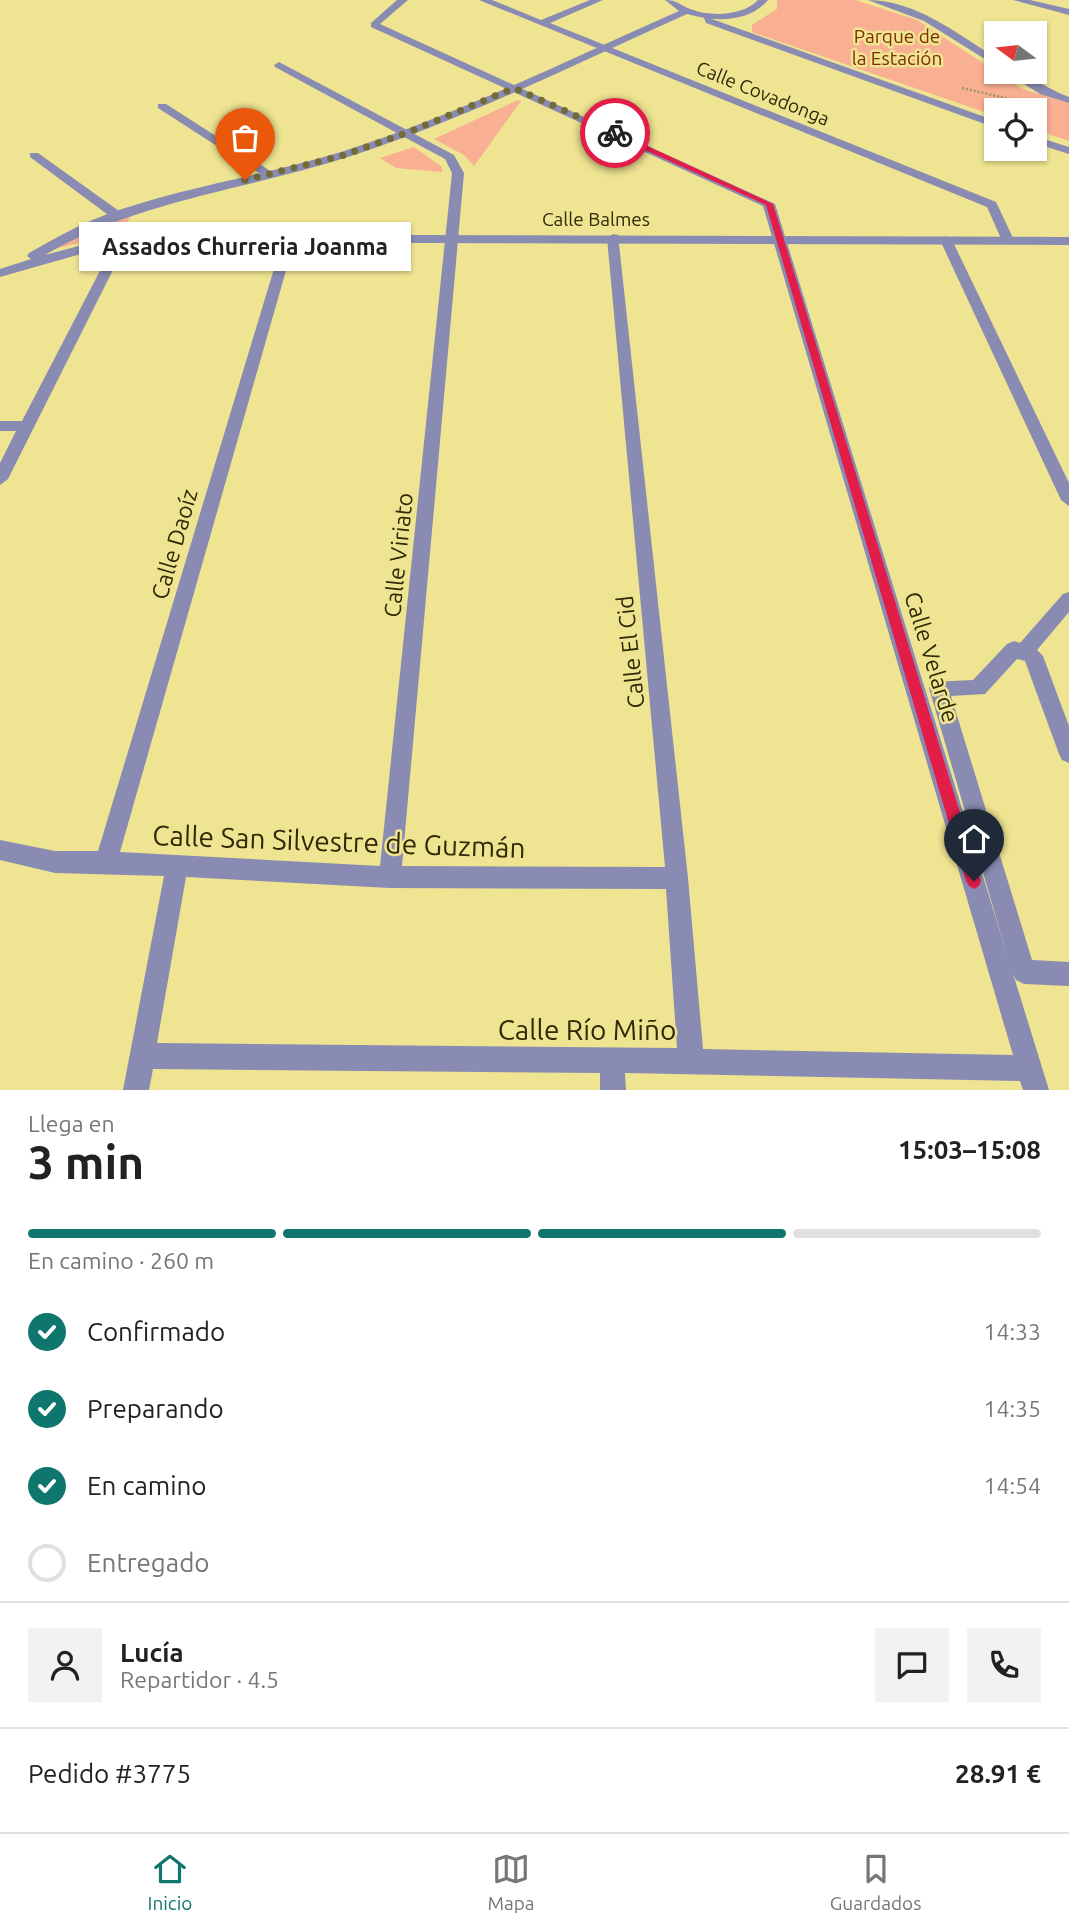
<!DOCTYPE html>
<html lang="es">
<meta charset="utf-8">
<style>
body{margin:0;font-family:Ubuntu,sans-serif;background:#f2f2f2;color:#222;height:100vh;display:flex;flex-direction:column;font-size:26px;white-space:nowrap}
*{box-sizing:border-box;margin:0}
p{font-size:23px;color:#767676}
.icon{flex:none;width:38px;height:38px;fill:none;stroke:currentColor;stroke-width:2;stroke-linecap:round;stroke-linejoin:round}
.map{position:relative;height:1090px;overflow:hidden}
.panel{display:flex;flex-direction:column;background:#fff;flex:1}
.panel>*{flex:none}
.needle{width:46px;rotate:285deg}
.controls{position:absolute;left:984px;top:21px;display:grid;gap:14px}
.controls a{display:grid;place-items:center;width:63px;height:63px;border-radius:0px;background:#fff;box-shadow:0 2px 5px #0004;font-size:35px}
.pin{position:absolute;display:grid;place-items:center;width:60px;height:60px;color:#fff;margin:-72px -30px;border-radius:50% 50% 50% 0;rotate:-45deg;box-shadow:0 0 7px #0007}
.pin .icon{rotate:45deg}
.courier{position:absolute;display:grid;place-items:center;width:70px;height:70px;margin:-35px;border:5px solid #e11d48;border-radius:50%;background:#fff;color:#222;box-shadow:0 2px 9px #0007}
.bubble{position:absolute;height:49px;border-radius:0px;background:#fff;box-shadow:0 2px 5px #0004;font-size:23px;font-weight:700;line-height:49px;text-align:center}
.headline em{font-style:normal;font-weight:700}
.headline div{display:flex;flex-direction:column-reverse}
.headline{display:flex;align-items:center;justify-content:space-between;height:119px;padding:0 28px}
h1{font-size:46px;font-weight:700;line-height:52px}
.bar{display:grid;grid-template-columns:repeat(4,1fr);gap:10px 7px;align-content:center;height:84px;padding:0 28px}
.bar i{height:9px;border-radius:5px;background:#e0e0e0}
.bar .on{background:#0f766e}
.bar p{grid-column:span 4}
.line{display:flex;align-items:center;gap:18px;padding:0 28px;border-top:2px solid #e0e0e0}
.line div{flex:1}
.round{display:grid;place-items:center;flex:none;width:74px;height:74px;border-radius:0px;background:#f2f2f2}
ol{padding:0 28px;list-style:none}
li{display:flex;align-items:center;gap:21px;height:77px}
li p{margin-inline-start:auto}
li .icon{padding:7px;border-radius:50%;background:#0f766e;color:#fff;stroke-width:4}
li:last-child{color:#767676}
li i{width:38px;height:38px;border:4px solid #e0e0e0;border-radius:50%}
.tabs{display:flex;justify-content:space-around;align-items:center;height:98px;border-top:2px solid #e0e0e0;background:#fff;font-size:19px;color:#767676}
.tabs a{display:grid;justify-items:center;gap:4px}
.tabs .on{color:#0f766e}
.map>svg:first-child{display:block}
.green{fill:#f9af92}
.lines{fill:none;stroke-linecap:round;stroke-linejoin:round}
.path{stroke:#9f9758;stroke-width:2.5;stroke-dasharray:2 2;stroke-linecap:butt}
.pedestrian{fill:#898bb2;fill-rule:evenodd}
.minor{fill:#898bb2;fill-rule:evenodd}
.tertiary{fill:#898bb2;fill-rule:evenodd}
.route{fill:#e11d48}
.done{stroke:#726b37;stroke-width:7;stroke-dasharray:0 12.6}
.labels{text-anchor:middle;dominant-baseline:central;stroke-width:5;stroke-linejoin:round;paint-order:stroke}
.far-park-label{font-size:19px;fill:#812d00;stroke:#eee491}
.far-street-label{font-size:19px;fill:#2f2a07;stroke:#eee491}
.street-label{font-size:23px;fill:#2f2a07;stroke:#eee491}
.near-street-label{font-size:28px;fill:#2f2a07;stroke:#eee491}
</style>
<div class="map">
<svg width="1069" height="1090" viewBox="0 0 1069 1090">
<rect width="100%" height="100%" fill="#eee491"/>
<path class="green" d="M777 0H855L917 20 1023 89 1069 103V141L1034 129V110H996V116L752 32V25L777 9Z
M518 100 521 101 474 166 464 155 434 139Z
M414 147 442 167V172L396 168 380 158Z
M135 212 117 234 58 248 72 239Z"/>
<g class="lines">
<path class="path" d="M962 88 1014 100"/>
<path class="pedestrian" d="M1069 592V612L1037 650 1043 656 1069 726V763L1062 760 1059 754 1025 661 1017 659 985 694 951 696 1032 960 1069 962V986L1024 984 1016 980 1012 972 929 688 932 682 973 680 1007 644 1014 641 1020 643 1063 594Z"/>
<path class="minor" d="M397 0H408L380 24 775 204 1049 1090H1023L1020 1081 625 1073 626 1090H600V1073L153 1069 149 1090H123L164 876 55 873 0 860V840L55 851H98L283 239 289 235 295 239 120 852 380 866 452 173 445 159 275 67 274 65 279 62 454 155 464 173 402 866 665 867 607 238 613 234 618 235 688 878 703 1049 1013 1055 763 206 371 27V23ZM186 877 390 888 666 889 677 1048 157 1043Z
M479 0H492L541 20 590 0H603L550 23 996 202 1014 240 1008 244 1003 243 987 207Z
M868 0C915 0 958 34 996 58V66L924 21Z
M1013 0H1030L1069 9V15Z
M702 13H708L712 19 996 121V128L706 23Z
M1005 72C1023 71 1049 90 1069 97V103L1040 94Z
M158 104H166L275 174 265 177 158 108Z
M1034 136 1069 147V154L1034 143Z
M30 153H38L119 211V217H111L30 157Z
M123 234 129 238 8 479 0 485V463L16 431H0V421H22L117 238Z
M946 236 952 240 1069 483V506L1061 500 940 240Z"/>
<path class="tertiary" d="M665 0C677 0 680 5 690 9 710 17 743 16 758 0H768C749 23 714 22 687 14 576 64 467 118 351 156 248 190 140 199 45 255L123 234 1069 237V245L123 242 0 277V269L31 259 27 256 29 253C54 239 78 225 105 215 182 187 263 176 341 152 457 115 568 60 679 11Z"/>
</g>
<path class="route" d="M612 132H617L773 204 981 881 979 886 974 889 969 886 966 881 766 205 612 135Z"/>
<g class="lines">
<path class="done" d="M245 180 341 156 409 132 514 88 615 133"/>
</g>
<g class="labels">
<g class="far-park-label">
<text x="897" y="36">Parque de<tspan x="897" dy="22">la Estación</tspan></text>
</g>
<g class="far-street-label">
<text transform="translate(763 93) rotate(22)">Calle Covadonga</text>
<text x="596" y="219">Calle Balmes</text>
</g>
<g class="street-label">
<text transform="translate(174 544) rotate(-74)">Calle Daoíz</text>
<text transform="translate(398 555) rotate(-84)">Calle Viriato</text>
<text transform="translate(630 652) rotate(-96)">Calle El Cid</text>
<text transform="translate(932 657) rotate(73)">Calle Velarde</text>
</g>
<g class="near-street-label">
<text transform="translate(339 841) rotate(2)">Calle San Silvestre de Guzmán</text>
<text x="587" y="1029">Calle Río Miño</text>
</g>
</g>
</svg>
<div class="controls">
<a><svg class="needle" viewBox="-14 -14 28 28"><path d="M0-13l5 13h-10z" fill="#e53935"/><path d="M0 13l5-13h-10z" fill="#767676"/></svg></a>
<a><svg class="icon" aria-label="locate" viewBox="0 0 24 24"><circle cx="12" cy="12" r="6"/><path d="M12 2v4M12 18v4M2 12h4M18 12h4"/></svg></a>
</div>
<div class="pin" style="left:245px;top:180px;background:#ea580c"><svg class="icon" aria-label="bag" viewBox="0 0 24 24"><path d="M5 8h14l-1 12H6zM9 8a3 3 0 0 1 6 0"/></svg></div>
<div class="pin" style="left:974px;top:881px;background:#1f2937"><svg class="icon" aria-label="home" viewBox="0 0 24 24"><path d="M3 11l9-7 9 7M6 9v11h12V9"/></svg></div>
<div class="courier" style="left:615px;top:133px"><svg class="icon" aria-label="bike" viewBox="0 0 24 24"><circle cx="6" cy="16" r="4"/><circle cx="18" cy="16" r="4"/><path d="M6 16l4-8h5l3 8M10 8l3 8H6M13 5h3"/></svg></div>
<div class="bubble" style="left:79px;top:222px;width:332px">Assados Churreria Joanma</div>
</div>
<section class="panel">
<div class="headline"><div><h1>3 min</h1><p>Llega en</p></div><em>15:03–15:08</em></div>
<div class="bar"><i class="on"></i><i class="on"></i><i class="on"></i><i></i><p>En camino · 260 m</p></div>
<ol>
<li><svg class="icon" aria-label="check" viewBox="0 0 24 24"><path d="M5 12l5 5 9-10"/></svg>Confirmado<p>14:33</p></li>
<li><svg class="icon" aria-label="check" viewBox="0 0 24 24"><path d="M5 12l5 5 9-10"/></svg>Preparando<p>14:35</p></li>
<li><svg class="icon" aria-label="check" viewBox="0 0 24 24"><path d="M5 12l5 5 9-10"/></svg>En camino<p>14:54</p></li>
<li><i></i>Entregado</li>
</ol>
<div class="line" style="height:126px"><a class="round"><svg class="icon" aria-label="person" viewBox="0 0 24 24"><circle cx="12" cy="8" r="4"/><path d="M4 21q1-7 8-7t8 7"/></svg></a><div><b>Lucía</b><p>Repartidor · 4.5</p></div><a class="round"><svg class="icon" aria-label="chat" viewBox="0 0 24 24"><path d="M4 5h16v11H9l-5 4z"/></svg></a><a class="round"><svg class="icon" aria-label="phone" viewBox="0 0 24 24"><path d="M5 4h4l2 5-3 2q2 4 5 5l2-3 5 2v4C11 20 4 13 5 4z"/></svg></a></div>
<div class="line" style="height:91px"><div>Pedido #3775</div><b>28.91 €</b></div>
</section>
<nav class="tabs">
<a class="on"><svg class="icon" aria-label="home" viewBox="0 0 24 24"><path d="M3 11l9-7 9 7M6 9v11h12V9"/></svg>Inicio</a>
<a><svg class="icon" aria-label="map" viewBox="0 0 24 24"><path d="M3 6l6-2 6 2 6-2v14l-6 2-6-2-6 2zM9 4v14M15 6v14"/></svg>Mapa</a>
<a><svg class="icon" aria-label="saved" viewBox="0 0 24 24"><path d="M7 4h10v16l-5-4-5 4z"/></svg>Guardados</a>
</nav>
